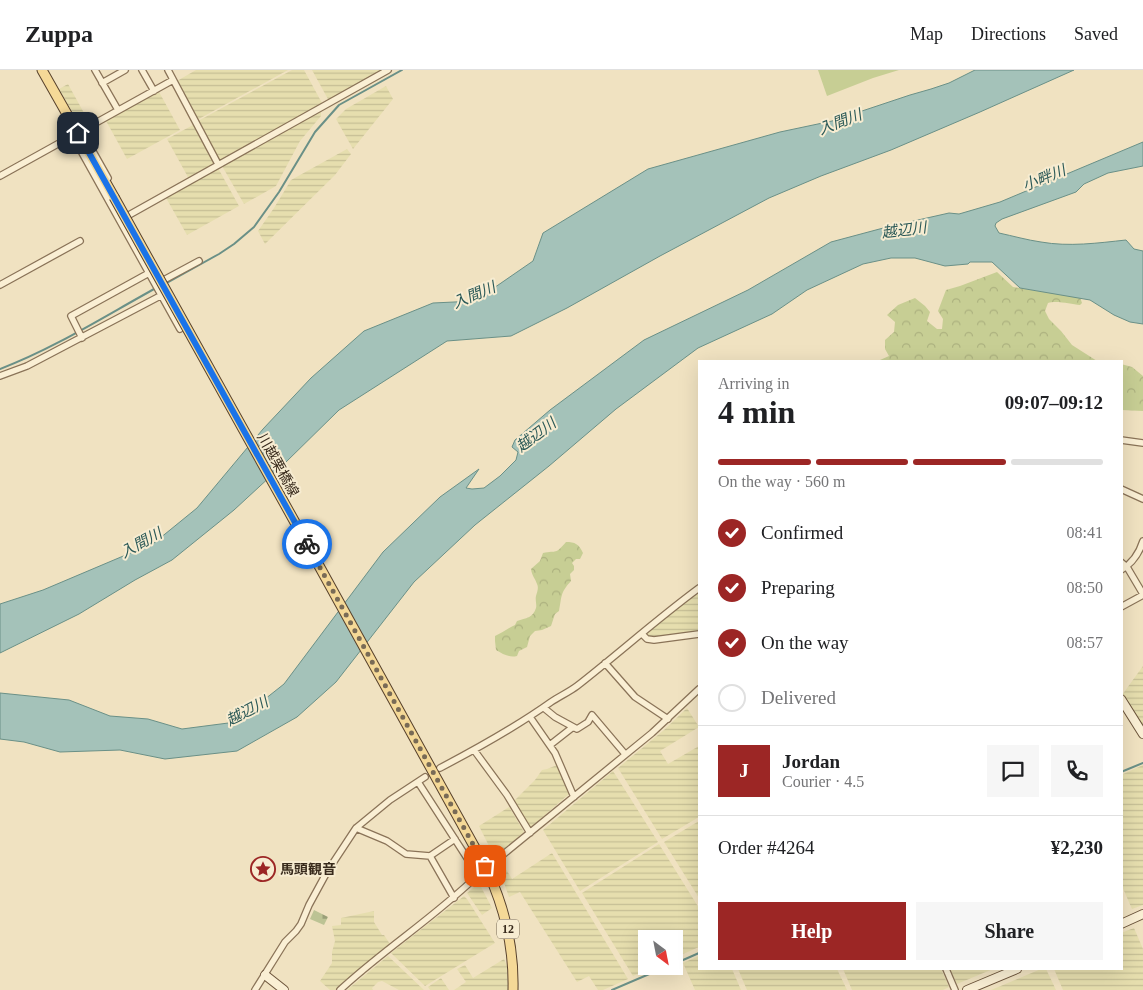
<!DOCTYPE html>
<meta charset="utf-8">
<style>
body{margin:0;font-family:"Times New Roman","Noto Sans JP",serif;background:#f6f6f6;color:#202124;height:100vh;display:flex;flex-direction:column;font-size:19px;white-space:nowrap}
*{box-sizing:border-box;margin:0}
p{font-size:16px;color:#757577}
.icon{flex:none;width:28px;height:28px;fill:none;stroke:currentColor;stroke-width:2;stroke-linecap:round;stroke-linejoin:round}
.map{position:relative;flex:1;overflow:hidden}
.side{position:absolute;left:698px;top:290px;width:425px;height:610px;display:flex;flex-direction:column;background:#fff;border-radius:0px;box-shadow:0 5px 20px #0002}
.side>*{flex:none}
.needle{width:32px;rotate:148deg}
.fabs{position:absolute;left:638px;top:860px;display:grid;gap:10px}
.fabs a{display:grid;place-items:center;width:45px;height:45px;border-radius:0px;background:#fff;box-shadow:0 5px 20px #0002;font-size:25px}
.pin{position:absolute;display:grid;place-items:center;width:42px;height:42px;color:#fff;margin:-21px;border-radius:10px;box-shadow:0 2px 8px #0006}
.courier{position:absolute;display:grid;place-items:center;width:50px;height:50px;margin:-25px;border:4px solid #1a73e8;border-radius:50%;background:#fff;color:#222;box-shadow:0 1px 6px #0007}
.head em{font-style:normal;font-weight:600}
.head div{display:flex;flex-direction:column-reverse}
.head{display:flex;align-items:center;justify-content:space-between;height:85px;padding:0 20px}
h1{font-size:32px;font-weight:600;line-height:38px}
.bar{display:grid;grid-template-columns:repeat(4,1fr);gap:8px 5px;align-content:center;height:60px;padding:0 20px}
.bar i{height:6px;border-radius:4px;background:#e0e0e0}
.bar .on{background:#9c2625}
.bar p{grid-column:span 4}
.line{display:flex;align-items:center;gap:12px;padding:0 20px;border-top:1px solid #e0e0e0}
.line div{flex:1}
.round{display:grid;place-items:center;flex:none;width:52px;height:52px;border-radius:0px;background:#f6f6f6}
ol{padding:0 20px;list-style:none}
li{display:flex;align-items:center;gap:15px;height:55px}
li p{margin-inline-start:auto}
li .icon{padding:5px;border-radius:50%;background:#9c2625;color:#fff;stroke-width:4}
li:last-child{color:#757577}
li i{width:28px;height:28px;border:2px solid #e0e0e0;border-radius:50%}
.action{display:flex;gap:10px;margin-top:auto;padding:10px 20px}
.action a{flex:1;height:58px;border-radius:0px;background:#9c2625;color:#fff;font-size:20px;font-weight:600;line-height:58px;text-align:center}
.action a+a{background:#f6f6f6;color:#202124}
header{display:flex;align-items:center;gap:30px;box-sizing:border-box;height:70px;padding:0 25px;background:#fff;border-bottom:1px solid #e0e0e0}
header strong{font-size:24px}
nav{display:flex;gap:28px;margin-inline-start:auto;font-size:18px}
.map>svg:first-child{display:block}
.farmland{fill:url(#farmland-rules)}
.forest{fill:url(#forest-crowns)}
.cemetery{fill:url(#cemetery-stones)}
.garden{fill:#c7ce94}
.water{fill:#a4c2b9;stroke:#6a9087}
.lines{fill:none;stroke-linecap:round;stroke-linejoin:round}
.stream{stroke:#6a9087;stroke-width:2}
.street-casing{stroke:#8a7358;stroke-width:8}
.secondary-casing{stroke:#6c543b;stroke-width:10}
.primary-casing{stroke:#57412c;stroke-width:11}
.street{stroke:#faefd4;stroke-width:5.5}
.secondary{stroke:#faefd4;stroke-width:8}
.primary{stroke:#f5d997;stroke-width:9}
.primary-bridge-casing{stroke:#57412c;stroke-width:11;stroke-linecap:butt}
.primary-bridge{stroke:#f5d997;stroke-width:9}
.done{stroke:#796b56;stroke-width:5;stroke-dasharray:0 9}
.route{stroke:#1a73e8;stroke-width:6}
.labels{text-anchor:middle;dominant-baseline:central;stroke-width:4;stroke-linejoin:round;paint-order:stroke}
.shield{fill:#f7ecd1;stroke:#726553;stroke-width:1}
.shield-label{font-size:12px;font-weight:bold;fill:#392b1d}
.street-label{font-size:14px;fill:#392b1d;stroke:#f7ecd1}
.poi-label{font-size:14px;font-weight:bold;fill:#392b1d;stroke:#f7ecd1;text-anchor:start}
.water-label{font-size:15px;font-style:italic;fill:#2b5957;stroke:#f7ecd1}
</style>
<header>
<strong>Zuppa</strong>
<nav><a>Map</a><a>Directions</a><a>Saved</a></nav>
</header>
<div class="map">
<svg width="1143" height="920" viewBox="0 0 1143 920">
<defs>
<pattern id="farmland-rules" width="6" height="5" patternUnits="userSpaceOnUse" patternTransform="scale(1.25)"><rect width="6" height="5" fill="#e6deae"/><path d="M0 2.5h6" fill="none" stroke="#c6bf95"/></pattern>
<pattern id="forest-crowns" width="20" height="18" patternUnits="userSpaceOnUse" patternTransform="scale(1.25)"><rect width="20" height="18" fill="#c7ce94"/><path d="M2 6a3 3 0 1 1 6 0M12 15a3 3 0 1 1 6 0" fill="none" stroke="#acb17f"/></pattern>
<pattern id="cemetery-stones" width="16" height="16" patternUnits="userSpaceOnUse" patternTransform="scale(1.25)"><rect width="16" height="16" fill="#bcc394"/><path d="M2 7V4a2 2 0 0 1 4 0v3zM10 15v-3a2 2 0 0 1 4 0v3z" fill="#9a9f78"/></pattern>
</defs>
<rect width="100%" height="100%" fill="#f0e2c1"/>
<path class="farmland" d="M196 0H288L197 50 177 13V11Z
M292 0H304L322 33 321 36 222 90H219L198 51Z
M312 0H385L329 31Z
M68 14 89 52 90 55 82 59 59 19Z
M386 16 393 29 353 79 336 49 346 39Z
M158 20 180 60 127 89 105 49Z
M320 41 321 42V46L300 71 276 116 244 134 222 96Z
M193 55 215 94 189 109 167 69Z
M347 79 351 84 335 105 265 174 258 161 274 138 291 110Z
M218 98 239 136 187 165 165 126Z
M699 521V561L659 567H649L646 565V563L658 552Z
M1143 596V657L1122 625Z
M687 638 699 657 660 681 668 694 699 676V747L662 769 618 698 664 660Z
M557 695 570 722 569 724 531 757 528 756 513 732 535 710 542 700 547 699Z
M1143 695V835L1132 839 1121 814V705Z
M613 701 658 772 580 821 543 760Z
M509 737 524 762 496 786H494L479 756Z
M699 751V828L664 772Z
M659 774 699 838V877L674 888V869H646V896H655L633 906 582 823Z
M552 783 628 909 603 920H598L589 906 577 912 520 822 509 827 498 796 502 793 512 809Z
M479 813 492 838 482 845 467 823Z
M464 826 467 829 495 873 425 916 391 883Z
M374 841V852L382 865H384L390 874 335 920H330L320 911 332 893V882L335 871 332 856 341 855V848Z
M1134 858 1143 879V920H1063L1054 899H1121V863Z
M388 886 424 920H399L382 911 378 912 372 918 373 920H347Z
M699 886V899H732L741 920H695L683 893Z
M504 889 507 896 508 920H454L466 912 457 899 465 895 473 908Z
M738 899H837L847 920H747Z
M843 899H941L949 917 943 920H852Z
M950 899H993L957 914Z
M1041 899H1046L1056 920H991Z
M441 908 449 920H430L428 917Z"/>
<path class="forest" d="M997 202 1013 217 1038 221 1079 224 1082 233 1080 235C1071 234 1056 230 1048 233L1045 241 1049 249 1061 261 1072 275 1097 291H1106H880V290L889 286 885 279V270L894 262 895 252 887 245 898 235 915 228 925 236 930 242 927 251 937 259H942L943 249 938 241 946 220 960 216Z
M1121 294 1132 297 1143 306V341L1121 340Z
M566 472C575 472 579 474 583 483L580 489H576L572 493 574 496V500L570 504 571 511C560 523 562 526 559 541L555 544 551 556 542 560 535 561 530 566 527 577 519 581 517 586C509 588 503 584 496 580L495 571V566C502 563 508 558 515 555L517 551C526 548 533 548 536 538 537 535 535 530 536 526 537 522 539 518 537 514 535 508 532 506 531 499L540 491 543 483C557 480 555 485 566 472Z"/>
<path class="cemetery" d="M314 840 328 847 324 855 310 849Z"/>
<path class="garden" d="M818 0H899L873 8 827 26Z"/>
<path class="water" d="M975 0H1074L980 42 891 80 821 106 769 128 660 186 567 238 511 266 447 271 339 340 285 393 234 440 172 490 135 510 79 544 0 583V534L43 520 154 473 197 438 263 359 311 308 364 261 433 233 475 231 533 191 543 163 648 99 780 62 832 51 910 25 931 19 949 13Z
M1143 72V96L1108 103 1084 114 1076 122 1002 149 996 153 995 156 999 163C1013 166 1027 170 1041 172 1069 177 1098 173 1126 170L1134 179 1143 181V254L1130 252 1114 245 1090 230 1020 218 992 192H970L968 194 945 196 915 188H891L863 194 807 220 772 244 698 278 616 339 549 396 475 455 414 512 336 612 297 647 237 681 165 689 120 680 60 682 24 672 0 669V623L69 630 110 646 148 649 182 659 236 652 284 614 383 482 440 427 479 399 466 418 472 419 484 418 500 406 516 390 518 382 512 377 515 370 550 340 644 270 748 220 831 172 887 157 949 143 959 144 1000 132Z"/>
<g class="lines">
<path class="stream" d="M165 214 219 184 234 174 254 157 279 122 315 62 339 35 402 0
M0 299C55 278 105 246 156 218
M1121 702 1143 693
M674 894 699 883
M612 920 668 896"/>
<defs>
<path id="street" d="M95 0 118 40
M142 0 154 21
M168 0 218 94
M102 13 125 0
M78 63 76 72 180 259
M80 64 86 69 108 108
M0 106 173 10
M129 145 388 0
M160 212 199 191
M0 215 80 171
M82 268 71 246 149 203
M0 306 27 296 162 225
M1121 370 1143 373
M1121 419 1143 429
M1121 492 1127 497 1143 524
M1121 500C1133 493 1139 484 1143 471
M1121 537 1143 525
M642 564 647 569 654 570 699 564
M605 593 635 627 668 649
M544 638 555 647 577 659 588 652 592 645 625 684
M530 647 555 683 574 727
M550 675 573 657
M474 680 507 725 530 763
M440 698C478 678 516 657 551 632 560 626 569 622 577 616 618 584 657 549 699 518
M418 712 478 805
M356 758 387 771 406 784 430 786 454 828
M430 786 455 769
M946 899 955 920
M255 920 285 872 296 861 301 854 309 835 327 802 356 758 390 730 425 707
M340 920C384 879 435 847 478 805L652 663 699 619"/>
<path id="secondary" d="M1121 629 1143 664
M1121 854 1143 844
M265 905 284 920
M967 920 1017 899"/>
<path id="primary" d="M42 0 114 127
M302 465 485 796
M488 802C505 839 514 879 513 920"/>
</defs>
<use href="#street" class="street-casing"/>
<use href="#secondary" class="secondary-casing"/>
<use href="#primary" class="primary-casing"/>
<use href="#street" class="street"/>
<use href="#secondary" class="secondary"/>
<use href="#primary" class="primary"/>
<defs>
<path id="primary-bridge" d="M114 127 302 465
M485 796 488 802"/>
</defs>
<use href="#primary-bridge" class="primary-bridge-casing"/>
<use href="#primary-bridge" class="primary-bridge"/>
</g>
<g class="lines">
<path class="done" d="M307 474 485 796"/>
<path class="route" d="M78 63 307 474"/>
</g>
<defs>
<symbol id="sight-ring" viewBox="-11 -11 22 22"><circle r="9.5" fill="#f7ecd1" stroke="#9c2625" stroke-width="1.5"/><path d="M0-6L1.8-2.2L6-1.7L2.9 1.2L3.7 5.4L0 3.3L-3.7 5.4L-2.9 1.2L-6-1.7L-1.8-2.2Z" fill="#9c2625"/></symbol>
</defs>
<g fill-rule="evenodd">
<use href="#sight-ring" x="249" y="785" width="28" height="28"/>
</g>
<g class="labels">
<rect class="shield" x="497" y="849.5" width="22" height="19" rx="4"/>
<g class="shield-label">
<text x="508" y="859">12</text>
</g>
<g class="street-label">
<text transform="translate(278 395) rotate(61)">川越栗橋線</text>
</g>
<g class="poi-label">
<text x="280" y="799">馬頭観音</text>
</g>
<g class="water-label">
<text transform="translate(840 52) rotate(-21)">入間川</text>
<text transform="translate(1044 108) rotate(-22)">小畔川</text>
<text transform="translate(904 160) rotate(-7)">越辺川</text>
<text transform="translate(474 225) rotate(-23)">入間川</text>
<text transform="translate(536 365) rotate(-37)">越辺川</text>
<text transform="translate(141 473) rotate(-29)">入間川</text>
<text transform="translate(247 641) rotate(-28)">越辺川</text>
</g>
</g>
</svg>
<div class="fabs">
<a><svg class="needle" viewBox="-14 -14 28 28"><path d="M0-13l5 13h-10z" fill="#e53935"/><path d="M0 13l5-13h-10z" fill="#757577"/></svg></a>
</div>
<div class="pin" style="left:485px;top:796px;background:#ea580c"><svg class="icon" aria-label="bag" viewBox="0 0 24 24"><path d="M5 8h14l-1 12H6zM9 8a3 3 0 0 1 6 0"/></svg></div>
<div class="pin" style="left:78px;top:63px;background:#1f2937"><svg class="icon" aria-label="home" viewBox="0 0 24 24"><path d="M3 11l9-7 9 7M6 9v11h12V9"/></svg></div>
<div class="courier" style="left:307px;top:474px"><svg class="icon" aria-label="bike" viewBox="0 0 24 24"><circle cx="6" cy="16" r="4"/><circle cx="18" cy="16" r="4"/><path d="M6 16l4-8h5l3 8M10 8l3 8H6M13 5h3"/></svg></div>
<section class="side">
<div class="head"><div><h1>4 min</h1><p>Arriving in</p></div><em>09:07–09:12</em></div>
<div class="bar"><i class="on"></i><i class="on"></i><i class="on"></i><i></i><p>On the way · 560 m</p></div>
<ol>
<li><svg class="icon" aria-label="check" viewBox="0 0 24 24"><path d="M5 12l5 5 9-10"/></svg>Confirmed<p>08:41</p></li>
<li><svg class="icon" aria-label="check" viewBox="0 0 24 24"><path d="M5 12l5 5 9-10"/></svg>Preparing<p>08:50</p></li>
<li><svg class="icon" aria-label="check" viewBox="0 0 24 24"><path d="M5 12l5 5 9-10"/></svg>On the way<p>08:57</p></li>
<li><i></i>Delivered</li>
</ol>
<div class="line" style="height:90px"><b class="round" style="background:#9c2625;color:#fff">J</b><div><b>Jordan</b><p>Courier · 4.5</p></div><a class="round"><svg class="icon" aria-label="chat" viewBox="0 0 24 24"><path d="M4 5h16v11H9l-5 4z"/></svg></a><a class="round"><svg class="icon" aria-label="phone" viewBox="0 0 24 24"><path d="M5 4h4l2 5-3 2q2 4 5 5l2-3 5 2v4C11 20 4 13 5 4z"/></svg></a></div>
<div class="line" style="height:65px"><div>Order #4264</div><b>¥2,230</b></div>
<div class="action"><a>Help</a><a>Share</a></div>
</section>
</div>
